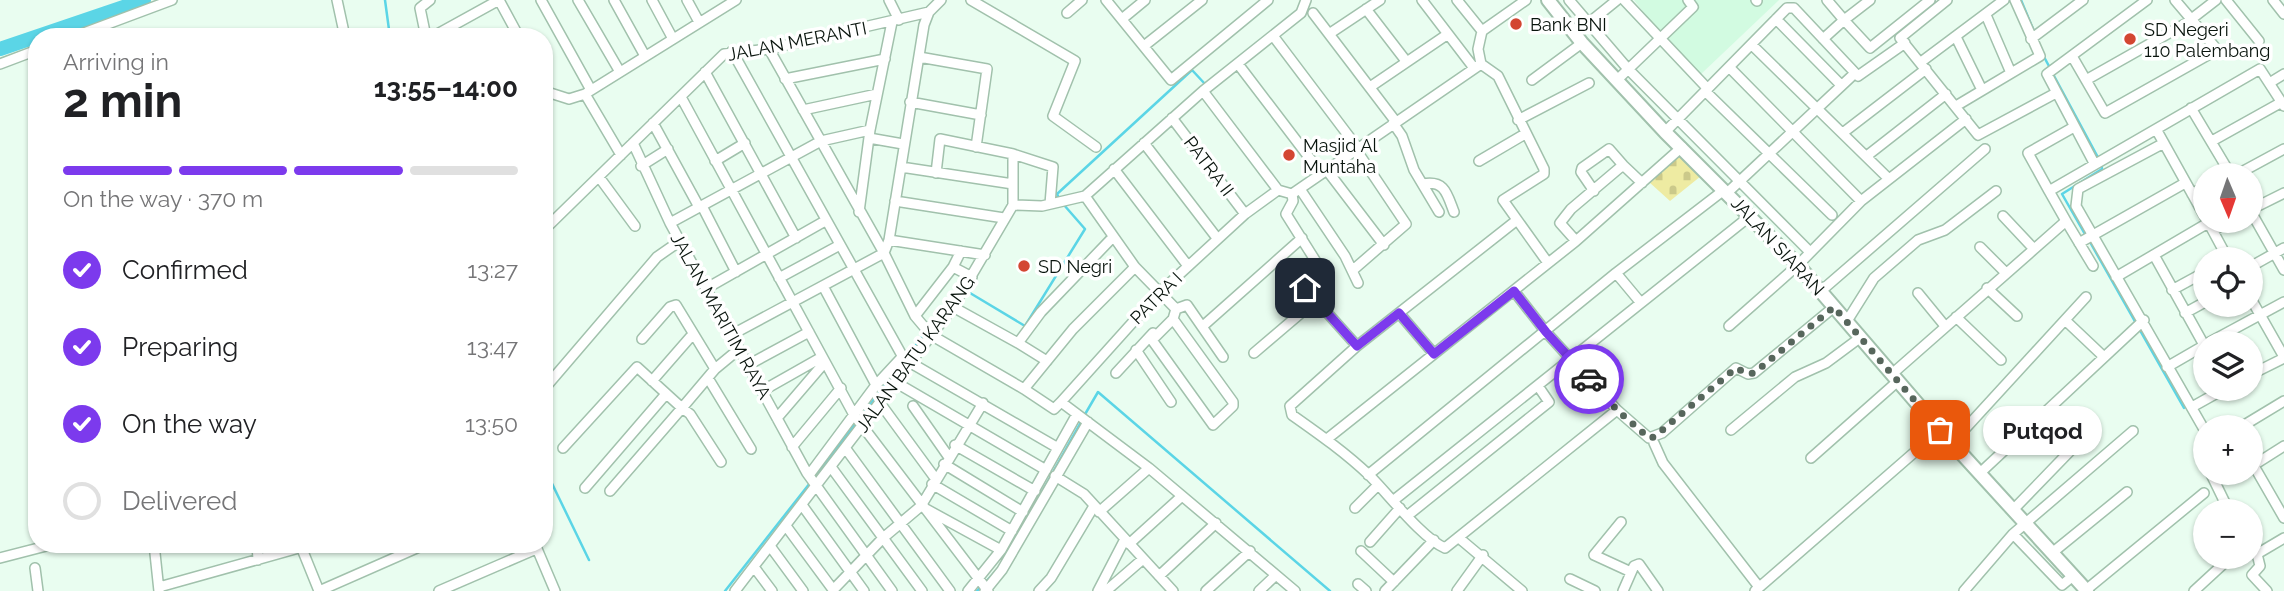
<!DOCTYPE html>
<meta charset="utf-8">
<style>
body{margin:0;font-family:Raleway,sans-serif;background:#f6f6f6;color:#202124;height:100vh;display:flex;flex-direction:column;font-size:26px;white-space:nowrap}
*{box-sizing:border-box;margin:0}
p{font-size:23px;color:#757577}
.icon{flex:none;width:38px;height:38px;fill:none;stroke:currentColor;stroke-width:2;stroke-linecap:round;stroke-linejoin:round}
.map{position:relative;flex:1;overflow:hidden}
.panel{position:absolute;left:28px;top:28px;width:525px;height:525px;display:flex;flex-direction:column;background:#fff;border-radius:28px;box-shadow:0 2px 5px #0004}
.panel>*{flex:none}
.needle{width:46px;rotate:178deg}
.controls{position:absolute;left:2193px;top:163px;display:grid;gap:14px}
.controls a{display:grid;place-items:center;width:70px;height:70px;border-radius:50%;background:#fff;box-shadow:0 2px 5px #0004;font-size:35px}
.pin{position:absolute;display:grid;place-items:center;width:60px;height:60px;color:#fff;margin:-30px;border-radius:14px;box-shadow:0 4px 10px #0006}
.courier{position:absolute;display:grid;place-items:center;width:70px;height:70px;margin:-35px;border:5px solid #7c3aed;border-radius:50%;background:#fff;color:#222;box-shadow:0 2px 9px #0007}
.bubble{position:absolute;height:49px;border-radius:24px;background:#fff;box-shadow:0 2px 5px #0004;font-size:23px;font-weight:700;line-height:49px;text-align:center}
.head em{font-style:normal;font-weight:700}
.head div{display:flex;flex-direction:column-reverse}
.head{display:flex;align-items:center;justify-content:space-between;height:119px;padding:0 35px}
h1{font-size:46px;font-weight:700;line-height:52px}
.bar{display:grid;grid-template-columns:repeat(4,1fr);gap:10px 7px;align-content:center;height:84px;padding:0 35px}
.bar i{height:9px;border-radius:5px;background:#e0e0e0}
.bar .active{background:#7c3aed}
.bar p{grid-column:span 4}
ol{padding:0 35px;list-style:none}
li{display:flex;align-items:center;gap:21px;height:77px}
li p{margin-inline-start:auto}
li .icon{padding:7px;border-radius:50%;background:#7c3aed;color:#fff;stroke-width:4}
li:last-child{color:#757577}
li i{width:38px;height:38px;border:4px solid #e0e0e0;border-radius:50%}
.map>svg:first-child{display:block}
.built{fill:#d2fbe1}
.cemetery{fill:url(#cemetery-stones)}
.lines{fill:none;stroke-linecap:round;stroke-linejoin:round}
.stream{stroke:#5bd5e6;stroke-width:2.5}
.river{stroke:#5bd5e6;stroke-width:14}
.street-casing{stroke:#a1c1ac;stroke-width:12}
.secondary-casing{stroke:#a1c1ac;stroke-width:16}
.street{stroke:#fff;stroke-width:9}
.secondary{stroke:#fff;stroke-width:12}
.done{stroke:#57665c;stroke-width:7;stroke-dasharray:0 12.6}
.route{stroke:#7c3aed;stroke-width:9}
.poi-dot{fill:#d34632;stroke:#fff;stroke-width:2.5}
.labels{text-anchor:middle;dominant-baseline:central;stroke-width:7;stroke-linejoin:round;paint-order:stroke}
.poi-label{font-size:18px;fill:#09140d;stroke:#fff;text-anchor:start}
.street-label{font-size:18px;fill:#09140d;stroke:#fff}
</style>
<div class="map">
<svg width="2284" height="591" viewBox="0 0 2284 591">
<defs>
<pattern id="cemetery-stones" width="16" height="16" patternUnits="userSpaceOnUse" patternTransform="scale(1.75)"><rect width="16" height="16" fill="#eeeba2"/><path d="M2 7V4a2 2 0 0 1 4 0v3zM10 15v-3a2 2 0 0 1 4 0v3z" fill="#cbc98a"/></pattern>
</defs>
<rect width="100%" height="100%" fill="#e9fdf0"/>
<path class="built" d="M1634 0H1779L1701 74 1664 38Z"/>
<path class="cemetery" d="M1680 156 1701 176 1670 201 1649 182Z"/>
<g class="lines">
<path class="stream" d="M385 0 390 37
M2021 0 2033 29
M2043 55 2050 68
M2053 74 2101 163 2102 169 2062 194 2086 236
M1060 200 1057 194 1192 70 1205 84
M2090 242 2184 408
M970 293 1025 326 1085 229 1064 205
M929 328 959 289
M906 358 925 333
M1084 416 1098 392 1330 591
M544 467 589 560
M814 478 901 364
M1028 517 1081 422
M725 591 810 483
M977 591 996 571"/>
<path class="river" d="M0 49 144 0"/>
<defs>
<path id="street" d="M337 0 345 37
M499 0 519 37
M541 0 591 90
M578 0 620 72
M614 0 645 56
M652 0 673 39
M687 0 699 22
M889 0 899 20
M971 0 1075 61 1053 116 1096 147
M1106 0 1171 80 1268 0
M1422 0 1474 68
M1457 0 1482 31
M1569 0 1628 69 1810 252
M1624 0 1708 89
M1756 0 1757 1
M1870 0 1844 20 1870 48 1930 0
M1947 0 1900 38 1978 135 2056 93
M2226 0 2259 41
M2273 0 2284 14
M1366 9 1406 61
M1067 13 1082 0
M1313 13 1396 122
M1986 15 2011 73
M1122 19 1145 0
M1776 19 1840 84
M1329 34 1380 0
M1575 34 1617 0
M73 37 172 0
M426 37 420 8 430 0
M432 37 499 0
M1274 37 1357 147
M1956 37 1982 90
M1823 39 1844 20 1827 0
M2031 39 2083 0
M1752 45 1889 179
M1144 46 1202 0
M769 49 884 253 915 316 931 335 1024 389
M732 51 904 359 1058 448
M2072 56 2105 113 2215 51 2214 46 2175 0
M919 57 987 69 976 147
M1921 62 2004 0
M0 64 37 50
M1238 64 1321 173
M1481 64 1498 76 1544 169V174L1503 200 1548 263
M1730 68 1861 201
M705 72 796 238
M785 79 885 59
M1532 80 1582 43
M1617 80 1693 7 1688 0
M2086 80 2185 24 2216 0
M2271 82 2284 74
M1370 87 1448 34
M544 91 569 99 585 94
M1203 91 1278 190 1292 194 1481 64 1478 49 1482 31 1526 0
M1705 91 1832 215
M681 97 854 415 988 591
M910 102 981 115
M1956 106 2040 56 2015 0
M2191 108 2231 175
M803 110 877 94
M1172 118 1245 214
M1518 120 1589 83
M653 123 699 207
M1393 123 1402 136 1414 170 1439 212
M2156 129 2205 217
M1665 132 1787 8H1794L1858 76 1905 43
M1844 132 1926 69
M869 138 903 144
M2212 141 2282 102
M633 143 670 223 807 473 892 591
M1144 143 1217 238
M2164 143 2078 189 2076 206 2205 431
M621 155 585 94 736 0
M1868 155 1946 94
M715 161 745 143
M1479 161 1525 134
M2094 163 2047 74 2147 0
M641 166 668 149
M901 167 1013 184
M1114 169 1188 266
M1326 169 1384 245
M936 173 940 139 1013 154 1053 167 1050 204
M2236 175 2284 149
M599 177 635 226
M1423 184C1445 180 1447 194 1454 212
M1300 189 1345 256 1358 283
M1278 190 1245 214 1159 293 1061 402 1149 468 1295 591
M1594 191 1581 172 1582 168 1609 149 1623 165
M2049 191 2028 153 2074 127
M1727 193 1854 74
M1292 194 1293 201 1286 214 1320 268 1305 279V288L1357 346
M2192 194 2205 186
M1085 196 1135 267 1176 309 1173 319 1233 402V406L1213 425 1152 340 1173 319
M895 201 1004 218
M1013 205V154
M702 206 736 272
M2250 210 2284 270
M2250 210 2284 193
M859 212 870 130 892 22
M2003 216 2033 248
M1517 220 1357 346 1290 406 1292 415C1319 434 1346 453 1370 476 1389 495 1423 539 1445 548L1617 410
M2207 220 2228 259
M2066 221 2093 266
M670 223 821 141 870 130
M544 230 724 54 769 49 929 12
M2213 231 2231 220
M889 240 985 255
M1576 241 1560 223 1571 209 1623 165 1642 183
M2079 243 2185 183
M1980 247 2005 272
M2154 255 2204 345
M953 267 972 277
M2250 267 2284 248
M1353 270 1406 224 1355 148
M1616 273 1641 303
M2116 277 2208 223
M779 278 838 246
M823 286 876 385
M707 288 825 221
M1987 288 2017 316
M2172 290 2205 272
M1514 291 1546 332 1617 410 1649 438 1662 433 1736 368 1748 374 1754 373 1834 307
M1821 291 1985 149
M1918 293 1945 326
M2250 297 2284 357
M953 307 1018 343 1041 312 1113 237
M1176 309 1187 305 1223 357
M1399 313 1434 354
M2185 313 2205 302
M915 316 953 267 961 251
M1956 317 2001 360
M2065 320 2103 356
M1847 321 1874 278 1918 240 1945 230 1996 191
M1203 326 1302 238
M1729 326 1798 265 1861 201 1966 119
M733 334 884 253 889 240 924 25 929 12 941 0
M36 339 37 342
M642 339 670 307 676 305 715 369
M1018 343 1047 361
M2208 343 2284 302
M1136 350 1171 402
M1254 353 1315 301
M748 365 809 332
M2167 367 2205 345
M1116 373 1153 333
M1892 374 2066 221 2049 191 2260 69 2284 106
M2250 375 2284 358
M708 378 751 449
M652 381 693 334
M895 382 1046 470
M544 389 657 257 680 241
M762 391 822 357
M1061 402 1054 409 1024 389 1073 329 1135 267
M880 403 935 478
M913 406 948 456
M2192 407 2226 388
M777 418 825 362
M2241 427 2284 401
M1731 430 1795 377 1826 363 1861 337
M1327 439 1576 241 1682 147
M1953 442 2086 297
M1654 443 1663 463 1759 587
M955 445 1035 491
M792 447 841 388
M563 448 637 367 682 408 715 369 738 350
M846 449 950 591
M2205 452V458
M1811 458 1898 381
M2250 459 2284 518
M944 464 1023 512
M2254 465 2284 446
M831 467 922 591
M2210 472 2229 511
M1980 473 2144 320
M809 475 876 385 902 357
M1368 475 1616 273 1724 190
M1055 476 1084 494 1173 591
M932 484 1012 531
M585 488 666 394
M610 491 682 408 690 414 721 462
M1394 500 1750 216
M802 505 864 591
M1355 508 1378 485
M926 509 1001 550
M2013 510 2070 451
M1099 512 1149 468
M1407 516 1549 402 1538 386
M1621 522 1594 555 1631 572
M786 526 834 591
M2013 534 2133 431
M1459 538 1522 591
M1370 542 1400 508
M154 544 159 591
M257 544 258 560
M300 544 319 591
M535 544 555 591
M1129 544 1182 496
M770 546 803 591
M2250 546 2257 554 2284 538
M1361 551 1394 582
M2052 553 2127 492
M2257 554 2260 566 2252 575 2267 591
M0 558 54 544
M754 567 772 591
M35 568 38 591
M1159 576 1216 523
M1570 579 1595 591
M1358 584 1366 591
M159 587 313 544
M2086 590 2204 493
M319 591 426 544
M439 591 536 549
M735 591 953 307 1013 205 1042 206 1085 196 1203 91 1301 13 1306 0
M832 591 883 538 921 506 983 403
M968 591 1001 550 1077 414
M985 591 1002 570 1088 422
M1039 591 1051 578 1094 506
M1098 591 1125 539
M1106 591 1143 559
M1206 591 1250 551
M1259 591 1276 575
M1385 591 1434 540
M1457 591 1483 555
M1623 591 1634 566 1639 564 1658 591
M1755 591 1940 430
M1964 591 2013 534 2062 585 2073 576
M2194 591 2232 556"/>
<path id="secondary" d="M1548 0 1582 43 1665 132 1798 265 1940 430 2087 591"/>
</defs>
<use href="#street" class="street-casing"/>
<use href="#secondary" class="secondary-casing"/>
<use href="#street" class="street"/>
<use href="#secondary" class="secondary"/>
</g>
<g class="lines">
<path class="done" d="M1589 379 1617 410 1649 438 1654 437 1736 368 1748 374 1754 373 1834 307 1940 430"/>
<path class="route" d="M1305 288 1357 346 1399 313 1434 354 1514 291 1546 332 1589 379"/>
</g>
<g class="poi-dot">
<circle cx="1516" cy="24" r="7"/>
<circle cx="2130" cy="39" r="7"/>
<circle cx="1289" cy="155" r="7"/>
<circle cx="1024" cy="266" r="7"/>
</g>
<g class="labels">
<g class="poi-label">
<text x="1530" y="24">Bank BNI</text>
<text x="2144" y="29">SD Negeri<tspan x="2144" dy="21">110 Palembang</tspan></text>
<text x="1303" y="145">Masjid Al<tspan x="1303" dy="21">Muntaha</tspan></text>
<text x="1038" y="266">SD Negri</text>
</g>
<g class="street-label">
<text transform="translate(797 41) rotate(-11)">JALAN MERANTI</text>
<text transform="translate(1209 166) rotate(53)">PATRA II</text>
<text transform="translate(1778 246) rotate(47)">JALAN SIARAN</text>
<text transform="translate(1156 298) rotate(-45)">PATRA I</text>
<text transform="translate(721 316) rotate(61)">JALAN MARITIM RAYA</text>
<text transform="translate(915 354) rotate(-54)">JALAN BATU KARANG</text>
</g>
</g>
</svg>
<div class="controls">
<a><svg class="needle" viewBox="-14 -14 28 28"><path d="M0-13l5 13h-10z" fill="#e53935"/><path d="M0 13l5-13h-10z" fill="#757577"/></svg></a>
<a><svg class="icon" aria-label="locate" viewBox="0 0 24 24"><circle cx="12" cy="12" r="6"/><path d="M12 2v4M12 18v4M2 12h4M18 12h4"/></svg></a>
<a><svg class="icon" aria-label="layers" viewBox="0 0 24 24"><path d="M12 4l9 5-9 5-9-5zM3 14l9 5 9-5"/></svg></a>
<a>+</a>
<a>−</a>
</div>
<div class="pin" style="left:1940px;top:430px;background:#ea580c"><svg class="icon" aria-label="bag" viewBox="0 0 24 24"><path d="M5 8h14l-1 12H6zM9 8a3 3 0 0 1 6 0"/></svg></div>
<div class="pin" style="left:1305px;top:288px;background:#1f2937"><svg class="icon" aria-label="home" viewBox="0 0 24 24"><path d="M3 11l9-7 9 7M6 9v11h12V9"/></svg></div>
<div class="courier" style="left:1589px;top:379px"><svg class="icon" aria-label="car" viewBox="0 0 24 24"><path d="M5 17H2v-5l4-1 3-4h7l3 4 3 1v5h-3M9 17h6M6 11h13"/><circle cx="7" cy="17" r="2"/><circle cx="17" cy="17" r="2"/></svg></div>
<div class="bubble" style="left:1983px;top:406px;width:119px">Putqod</div>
<section class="panel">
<div class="head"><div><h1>2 min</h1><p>Arriving in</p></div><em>13:55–14:00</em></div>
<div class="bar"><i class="active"></i><i class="active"></i><i class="active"></i><i></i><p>On the way · 370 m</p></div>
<ol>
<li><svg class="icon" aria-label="check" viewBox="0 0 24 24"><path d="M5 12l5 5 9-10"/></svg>Confirmed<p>13:27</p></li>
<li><svg class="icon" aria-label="check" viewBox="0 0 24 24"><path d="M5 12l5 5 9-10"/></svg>Preparing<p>13:47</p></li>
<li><svg class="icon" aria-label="check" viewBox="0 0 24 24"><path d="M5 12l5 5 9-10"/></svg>On the way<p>13:50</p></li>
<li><i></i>Delivered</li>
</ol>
</section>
</div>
